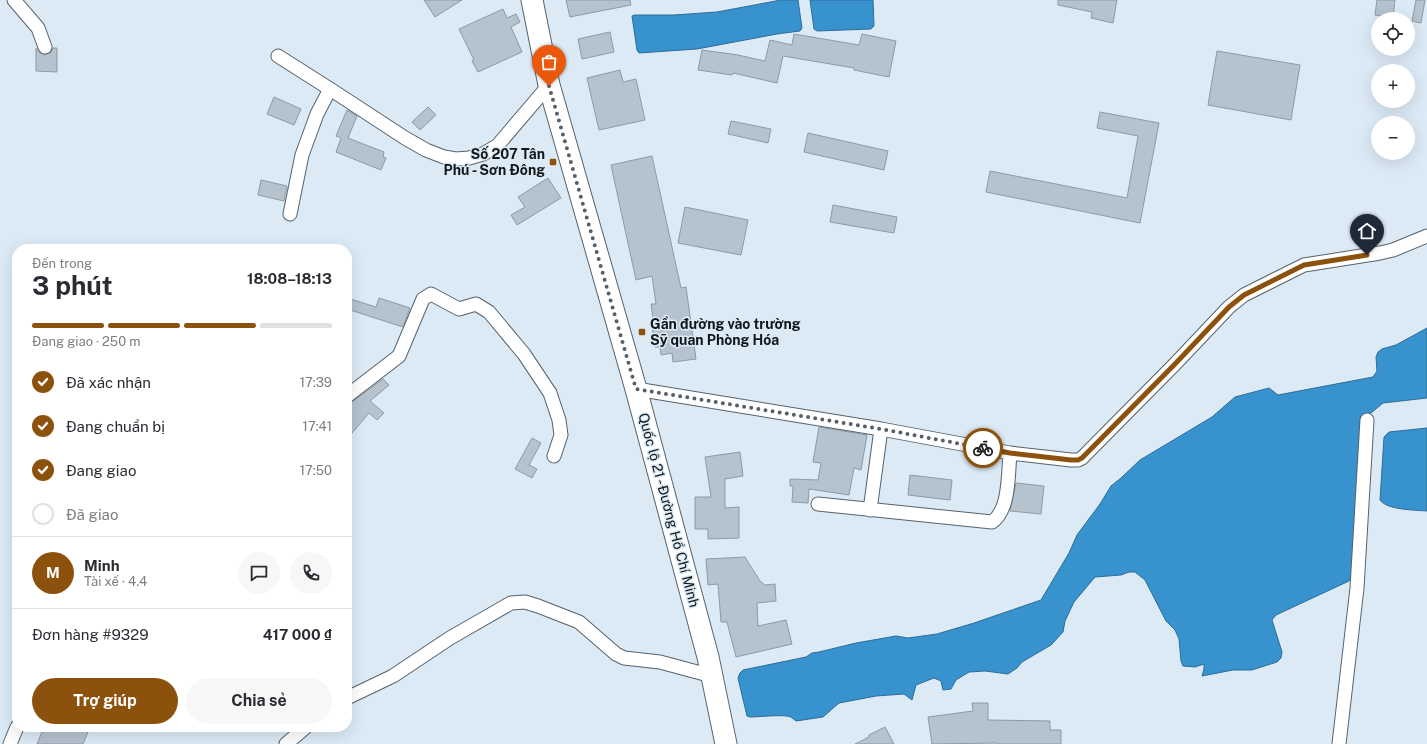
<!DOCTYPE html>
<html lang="vi">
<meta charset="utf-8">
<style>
body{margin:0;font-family:"Public Sans",sans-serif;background:#f7f7f7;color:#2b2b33;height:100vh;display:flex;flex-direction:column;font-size:15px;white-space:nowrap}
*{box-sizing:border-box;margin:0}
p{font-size:13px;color:#7c7c81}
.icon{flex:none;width:22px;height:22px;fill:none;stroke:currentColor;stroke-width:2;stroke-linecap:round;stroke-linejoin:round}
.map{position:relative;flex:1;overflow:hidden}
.details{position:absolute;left:12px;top:244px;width:340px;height:488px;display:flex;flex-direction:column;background:#fff;border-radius:16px;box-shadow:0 4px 16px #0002}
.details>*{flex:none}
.tools{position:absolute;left:1371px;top:12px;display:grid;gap:8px}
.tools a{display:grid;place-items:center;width:44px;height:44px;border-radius:50%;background:#fff;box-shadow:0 4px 16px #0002;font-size:20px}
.pin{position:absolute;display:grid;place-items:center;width:34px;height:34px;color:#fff;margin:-41px -17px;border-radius:50% 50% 50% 0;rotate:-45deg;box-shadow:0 0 4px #0007}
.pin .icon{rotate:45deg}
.courier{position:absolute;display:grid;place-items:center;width:40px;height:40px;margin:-20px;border:3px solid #8c520d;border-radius:50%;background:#fff;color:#222;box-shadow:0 1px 5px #0007}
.headline em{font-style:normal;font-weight:700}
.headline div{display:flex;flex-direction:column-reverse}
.headline{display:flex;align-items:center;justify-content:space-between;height:68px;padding:0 20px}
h1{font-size:26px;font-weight:700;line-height:30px}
.bar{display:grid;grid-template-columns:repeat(4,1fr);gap:6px 4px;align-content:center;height:48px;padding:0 20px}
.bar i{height:5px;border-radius:3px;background:#e1e1e2}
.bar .selected{background:#8c520d}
.bar p{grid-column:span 4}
.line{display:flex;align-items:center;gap:10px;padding:0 20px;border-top:1px solid #e1e1e2}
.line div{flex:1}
.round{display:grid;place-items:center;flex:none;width:42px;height:42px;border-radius:21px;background:#f7f7f7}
ol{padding:0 20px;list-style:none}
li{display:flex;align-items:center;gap:12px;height:44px}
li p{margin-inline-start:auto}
li .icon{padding:4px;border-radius:50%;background:#8c520d;color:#fff;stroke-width:4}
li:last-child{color:#7c7c81}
li i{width:22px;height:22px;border:2px solid #e1e1e2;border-radius:50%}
.button{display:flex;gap:8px;margin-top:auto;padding:8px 20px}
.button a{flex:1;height:46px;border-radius:24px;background:#8c520d;color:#fff;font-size:16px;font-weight:700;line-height:46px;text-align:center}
.button a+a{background:#f7f7f7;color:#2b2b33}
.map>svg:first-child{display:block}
.water{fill:#3792ce;stroke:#2c6d98}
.building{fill:#b5c3ce;stroke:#8d9aa4}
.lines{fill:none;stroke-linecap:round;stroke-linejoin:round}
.minor-casing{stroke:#56626c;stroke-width:15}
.trunk-casing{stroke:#56626c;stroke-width:23}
.minor{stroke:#fff;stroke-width:13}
.trunk{stroke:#fff;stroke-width:21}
.done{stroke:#586067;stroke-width:4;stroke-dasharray:0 7.2}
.route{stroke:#8c520d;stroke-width:5}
.poi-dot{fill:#8c520d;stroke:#dceaf5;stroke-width:1.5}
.labels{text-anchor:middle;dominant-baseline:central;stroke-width:3;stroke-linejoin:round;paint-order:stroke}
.poi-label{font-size:14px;font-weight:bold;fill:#11161a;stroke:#dceaf5;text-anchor:end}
.street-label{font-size:14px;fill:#11161a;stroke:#dceaf5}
</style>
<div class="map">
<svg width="1427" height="744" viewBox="0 0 1427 744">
<rect width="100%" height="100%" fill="#dceaf5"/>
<path class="water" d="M781 0H798L802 28 800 31 777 34 697 49 639 53 637 50 632 16 634 15H674L717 12Z
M810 0H873L874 26 871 29 817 31 814 29Z
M1427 328V398L1383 403 1371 413 1365 415 1352 573 1349 581 1276 615 1272 620 1282 652 1281 658 1277 662 1252 670H1233L1202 676 1204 669V664L1195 667 1183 666 1181 661 1179 639 1175 630 1166 621 1145 580 1135 572H1129L1121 575 1095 577 1074 602 1065 621 1063 632 1051 645 1022 662 1017 668 1008 674 985 671 969 672 956 680 951 689 943 690 941 681 934 678 916 685 912 700 904 694 876 696 839 703 823 717 796 721C794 720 793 718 791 717 785 714 758 717 750 717L747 716 738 678 740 673 743 670 806 657 812 653 819 652 856 643 896 636 908 638 937 634 974 623 1041 600 1069 553 1077 535 1100 504 1111 486 1121 478 1140 460 1212 417 1235 397 1269 388 1278 395 1373 377 1377 371 1376 357 1378 352 1382 349 1396 345Z
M1427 428V511C1415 510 1387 510 1380 500L1384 437 1389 432Z"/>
<path class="building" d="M424 0H462L435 17Z
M566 0H630L631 5 570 17Z
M1058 0H1117L1113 23 1091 18 1092 12 1058 5Z
M1377 0H1395L1393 18 1375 15Z
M1416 0H1425L1421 23 1412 21Z
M503 9 507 18 516 14 520 22 511 27 522 52 478 72 472 61 474 60 459 29Z
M610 32 614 52 582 59 578 39Z
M794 34 859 45 862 34 896 41 889 77 854 70V68L783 56 777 83 733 73 732 75 698 70 702 50 738 55 765 61 770 40 792 45Z
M36 48 40 53 44 55 51 52 53 48H57V72L36 71Z
M1217 51 1300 65 1291 120 1208 105Z
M620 70 623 82 636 79 645 120 599 130 587 78Z
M274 97 301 109 294 125 267 114Z
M428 107 436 115 420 130 412 122Z
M347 110 357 116 348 138 384 152 383 157 386 158 381 170 336 152 341 138 336 136Z
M1100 112 1159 123 1140 223 986 192 990 171 1127 198 1138 136 1097 128Z
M731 121 771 129 768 143 728 134Z
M808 133 888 151 884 170 804 152Z
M652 156 681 288 686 287 696 359 673 362 672 353 661 355 660 347H655L651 319 653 318 651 304H656L652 276 636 280 611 165Z
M548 178 561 198 517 225 511 215 525 207 518 197Z
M261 180 287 186 284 201 258 195Z
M833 205 897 217 894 233 830 222Z
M685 207 748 220 741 255 678 243Z
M347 298 376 307 379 298 410 308 403 327 347 309Z
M383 379 389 385 370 401 384 413 377 420 369 413 347 439V405L352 402Z
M819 427 867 435 861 470 854 468 849 495 809 489 808 503 792 502 793 486H790V479L818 480 821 463 813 462Z
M532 438 541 443 529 465 537 469 532 478 515 469Z
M740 452 743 476 725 479V508L739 507V538L708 539V529H695V497H711L705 457Z
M910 475 952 480 950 500 908 495Z
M1016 483 1044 486 1041 514 1010 511Z
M745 557 760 581 765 585 775 584 776 601 757 603 758 626 786 620 792 644 736 657 727 622H721L718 584 708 585 706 559Z
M972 703H988V720L1050 721V730H1061V744H998V743L932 744 928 717 973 711Z
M44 727H90L83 744H37Z
M885 727 894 744H855L869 737V735Z"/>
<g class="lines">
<defs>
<path id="minor" d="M14 0 38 28 45 47
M278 56 330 89 405 138 426 150 444 157 456 159 469 158 483 154 497 146 549 85
M290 214 302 155 317 114 330 89
M636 389 881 429 1010 453 1071 460H1078L1082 458 1175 364 1229 307 1244 295 1304 265 1380 253 1393 250 1427 236
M347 396 399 356 423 299 431 294 459 309 476 304 489 312 524 354 550 393 559 420 561 435 554 456
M818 504 992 522C1010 510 1008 473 1010 453
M870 510 881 429
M347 698 393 676 450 638 511 603 525 602 538 606 579 622 616 654 624 658 660 662 712 676
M10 744 17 727
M286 744 306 727
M1339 744 1357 588 1367 420"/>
<path id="trunk" d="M532 0 549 85 636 389 708 657 726 744"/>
</defs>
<use href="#minor" class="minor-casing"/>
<use href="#trunk" class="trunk-casing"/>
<use href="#minor" class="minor"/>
<use href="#trunk" class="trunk"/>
</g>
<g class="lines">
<path class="done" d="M549 86 636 389 881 429 983 448"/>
<path class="route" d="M983 448 1010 453 1071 460H1078L1082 458 1175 364 1229 307 1244 295 1304 265 1367 255"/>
</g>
<g class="poi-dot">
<rect x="549" y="158" width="8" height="8" rx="2"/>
<rect x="638" y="328" width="8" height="8" rx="2"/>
</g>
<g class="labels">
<g class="poi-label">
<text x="545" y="154">Số 207 Tân<tspan x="545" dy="16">Phú - Sơn Đông</tspan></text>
<text x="650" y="324" text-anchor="start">Gần đường vào trường<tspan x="650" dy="16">Sỹ quan Phòng Hóa</tspan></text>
</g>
<g class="street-label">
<text transform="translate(669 510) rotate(75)">Quốc lộ 21 - Đường Hồ Chí Minh</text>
</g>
</g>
</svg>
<div class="tools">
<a><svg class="icon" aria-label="locate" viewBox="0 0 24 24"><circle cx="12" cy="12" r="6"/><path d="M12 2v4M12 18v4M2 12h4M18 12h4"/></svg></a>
<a>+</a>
<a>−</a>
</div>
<div class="pin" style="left:549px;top:86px;background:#ea580c"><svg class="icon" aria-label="bag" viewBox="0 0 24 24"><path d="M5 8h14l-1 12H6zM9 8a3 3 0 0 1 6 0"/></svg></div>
<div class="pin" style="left:1367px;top:255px;background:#1f2937"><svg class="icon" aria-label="home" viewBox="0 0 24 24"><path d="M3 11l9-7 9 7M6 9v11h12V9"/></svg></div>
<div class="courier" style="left:983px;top:448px"><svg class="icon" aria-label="bike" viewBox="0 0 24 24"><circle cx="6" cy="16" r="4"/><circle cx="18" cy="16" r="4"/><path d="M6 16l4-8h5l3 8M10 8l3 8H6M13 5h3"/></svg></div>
<section class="details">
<div class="headline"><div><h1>3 phút</h1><p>Đến trong</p></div><em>18:08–18:13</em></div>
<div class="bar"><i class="selected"></i><i class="selected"></i><i class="selected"></i><i></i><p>Đang giao · 250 m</p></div>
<ol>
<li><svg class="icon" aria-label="check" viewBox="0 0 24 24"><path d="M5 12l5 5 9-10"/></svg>Đã xác nhận<p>17:39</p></li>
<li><svg class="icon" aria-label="check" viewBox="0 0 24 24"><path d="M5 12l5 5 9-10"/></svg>Đang chuẩn bị<p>17:41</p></li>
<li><svg class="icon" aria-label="check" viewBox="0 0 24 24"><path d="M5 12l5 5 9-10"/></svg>Đang giao<p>17:50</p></li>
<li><i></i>Đã giao</li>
</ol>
<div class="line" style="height:72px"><b class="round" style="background:#8c520d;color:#fff">M</b><div><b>Minh</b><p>Tài xế · 4.4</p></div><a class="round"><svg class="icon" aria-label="chat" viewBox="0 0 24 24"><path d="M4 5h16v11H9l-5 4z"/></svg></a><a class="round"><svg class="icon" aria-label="phone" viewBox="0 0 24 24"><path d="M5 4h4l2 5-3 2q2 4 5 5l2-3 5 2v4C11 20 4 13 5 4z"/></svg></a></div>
<div class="line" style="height:52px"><div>Đơn hàng #9329</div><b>417 000 ₫</b></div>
<div class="button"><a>Trợ giúp</a><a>Chia sẻ</a></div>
</section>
</div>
